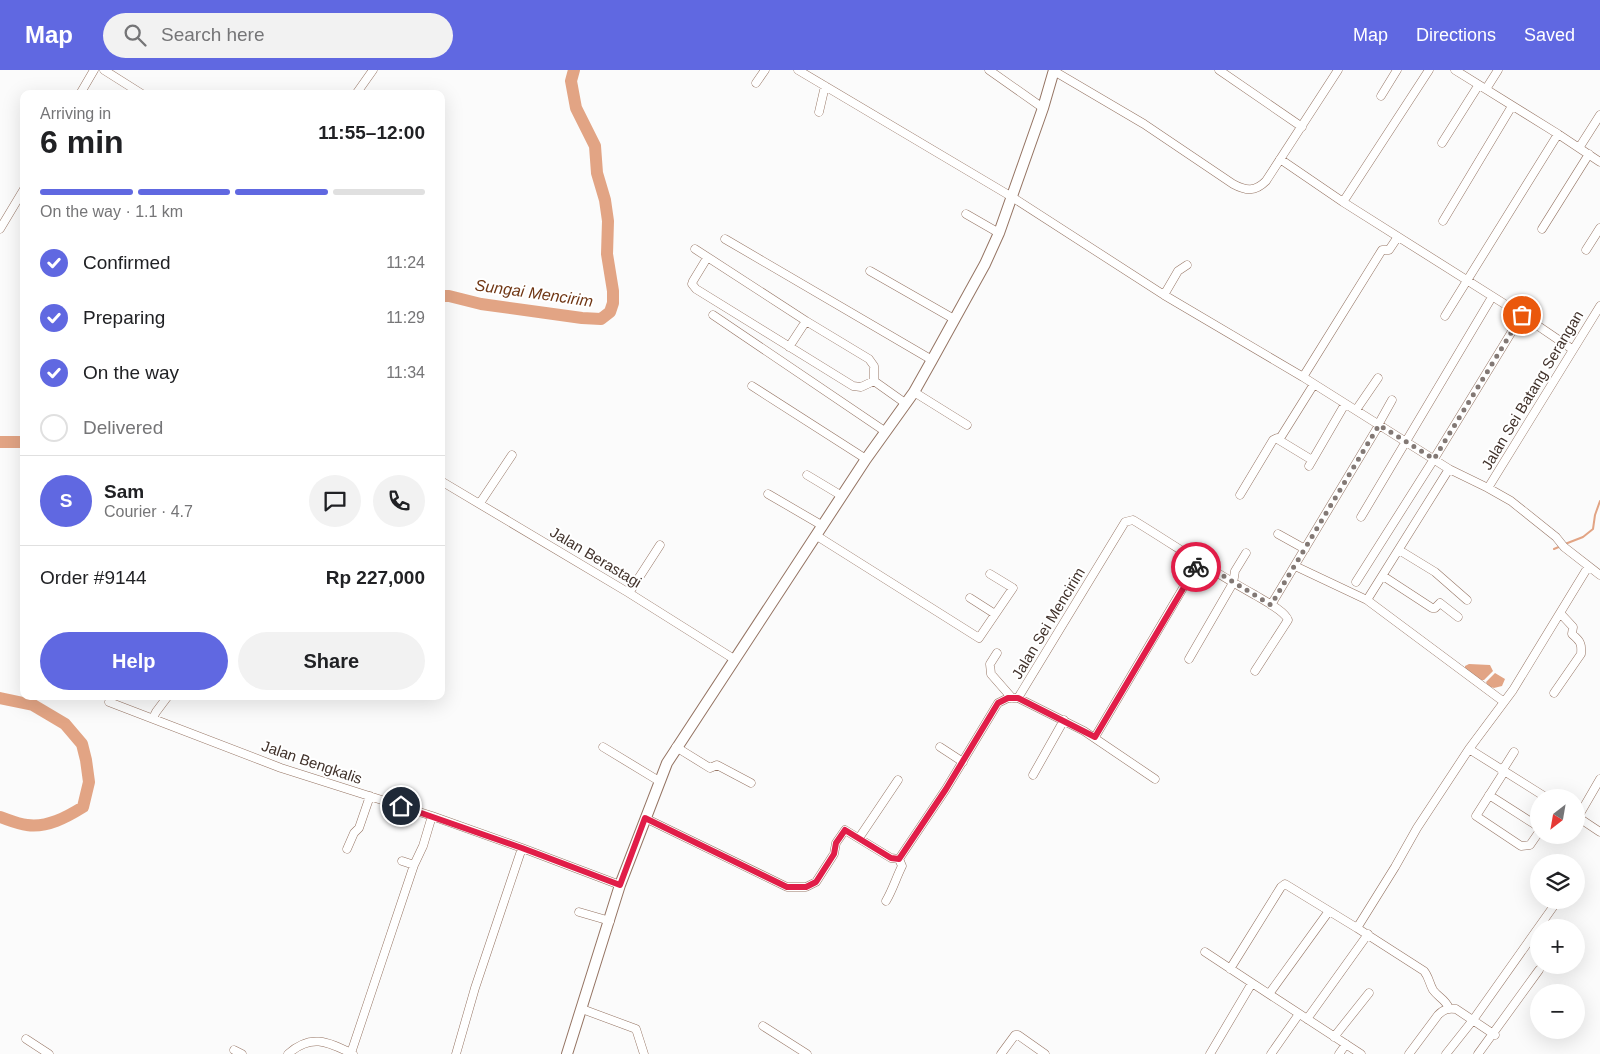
<!DOCTYPE html>
<meta charset="utf-8">
<style>
body{margin:0;font-family:Helvetica,sans-serif;background:#f2f2f2;color:#202124;height:100vh;display:flex;flex-direction:column;font-size:19px;white-space:nowrap}
*{box-sizing:border-box;margin:0}
p{font-size:16px;color:#757577}
.icon{flex:none;width:28px;height:28px;fill:none;stroke:currentColor;stroke-width:2;stroke-linecap:round;stroke-linejoin:round}
.map{position:relative;flex:1;overflow:hidden}
.side{position:absolute;left:20px;top:20px;width:425px;height:610px;display:flex;flex-direction:column;background:#fff;border-radius:10px;box-shadow:0 5px 20px #0002}
.side>*{flex:none}
.needle{width:32px;rotate:211deg}
.buttons{position:absolute;left:1530px;top:719px;display:grid;gap:10px}
.buttons a{display:grid;place-items:center;width:55px;height:55px;border-radius:50%;background:#fff;box-shadow:0 5px 20px #0002;font-size:25px}
.pin{position:absolute;display:grid;place-items:center;width:42px;height:42px;color:#fff;margin:-21px;border:2px solid #fff;border-radius:50%;box-shadow:0 1px 5px #0007}
.courier{position:absolute;display:grid;place-items:center;width:50px;height:50px;margin:-25px;border:4px solid #e11d48;border-radius:50%;background:#fff;color:#222;box-shadow:0 1px 6px #0007}
.head em{font-style:normal;font-weight:700}
.head div{display:flex;flex-direction:column-reverse}
.head{display:flex;align-items:center;justify-content:space-between;height:85px;padding:0 20px}
h1{font-size:32px;font-weight:700;line-height:38px}
.bar{display:grid;grid-template-columns:repeat(4,1fr);gap:8px 5px;align-content:center;height:60px;padding:0 20px}
.bar i{height:6px;border-radius:4px;background:#e0e0e0}
.bar .active{background:#6068e1}
.bar p{grid-column:span 4}
.line{display:flex;align-items:center;gap:12px;padding:0 20px;border-top:1px solid #e0e0e0}
.line div{flex:1}
.round{display:grid;place-items:center;flex:none;width:52px;height:52px;border-radius:26px;background:#f2f2f2}
ol{padding:0 20px;list-style:none}
li{display:flex;align-items:center;gap:15px;height:55px}
li p{margin-inline-start:auto}
li .icon{padding:5px;border-radius:50%;background:#6068e1;color:#fff;stroke-width:4}
li:last-child{color:#757577}
li i{width:28px;height:28px;border:2px solid #e0e0e0;border-radius:50%}
.action{display:flex;gap:10px;margin-top:auto;padding:10px 20px}
.action a{flex:1;height:58px;border-radius:30px;background:#6068e1;color:#fff;font-size:20px;font-weight:700;line-height:58px;text-align:center}
.action a+a{background:#f2f2f2;color:#202124}
header{display:flex;align-items:center;gap:30px;box-sizing:border-box;height:70px;padding:0 25px;background:#6068e1;color:#fff}
header strong{font-size:24px}
nav{display:flex;gap:28px;margin-inline-start:auto;font-size:18px}
.search{width:350px;height:45px;background:#f2f2f2;display:flex;align-items:center;gap:12px;box-sizing:border-box;padding:0 18px;border-radius:28px;color:#757577;font-size:19px}
.map>svg:first-child{display:block}
.water{fill:#e2a484}
.lines{fill:none;stroke-linecap:round;stroke-linejoin:round}
.stream{stroke:#e2a484;stroke-width:2}
.river{stroke:#e2a484;stroke-width:12}
.minor-casing{stroke:#957463;stroke-width:9}
.major-casing{stroke:#957463;stroke-width:12}
.minor{stroke:#fff;stroke-width:8}
.major{stroke:#fff;stroke-width:10}
.done{stroke:#827874;stroke-width:5;stroke-dasharray:0 9}
.route{stroke:#e11d48;stroke-width:6}
.labels{text-anchor:middle;dominant-baseline:central;stroke-width:4;stroke-linejoin:round;paint-order:stroke}
.street-label{font-size:15px;fill:#41322b;stroke:#fff}
.water-label{font-size:16px;font-style:italic;fill:#703715;stroke:#fff}
</style>
<header>
<strong>Map</strong>
<div class="search"><svg class="icon" aria-label="search" viewBox="0 0 24 24"><circle cx="10" cy="10" r="6"/><path d="M15 15l6 6"/></svg>Search here</div>
<nav><a>Map</a><a>Directions</a><a>Saved</a></nav>
</header>
<div class="map">
<svg width="1600" height="984" viewBox="0 0 1600 984">
<rect width="100%" height="100%" fill="#fbfbfb"/>
<path class="water" d="M1469 594 1490 595 1493 601 1484 610H1481L1465 601V596Z
M1495 603 1505 609 1502 616 1494 618 1488 616 1486 612Z"/>
<g class="lines">
<path class="stream" d="M1565 474 1583 467 1593 459 1595 445 1600 431
M1554 479 1561 476"/>
<path class="river" d="M441 226H449L481 234 582 248 601 249 610 242 613 233V221L607 184 608 151 605 130 597 103 595 76 576 38 571 11 574 0
M0 372H24
M0 628 33 635 65 654 82 674 86 690 89 712 83 737C67 747 47 758 27 755 18 754 9 750 0 747"/>
<defs>
<path id="minor" d="M104 0 142 24
M798 0 1012 127 1164 225 1303 307 1449 399 1488 418 1511 431 1556 467 1564 477 1600 505
M989 0 1043 38
M1219 0 1302 57
M1455 0 1558 64 1600 92
M1054 1 1144 54 1233 114C1246 121 1255 122 1266 111L1338 0
M756 13 765 0
M1486 19 1498 0
M80 24 94 0
M356 24 373 0
M1381 26 1397 0
M819 42 825 16
M1442 73 1478 16
M1579 78 1600 45
M1280 89 1343 132 1522 245 1572 279
M1343 132 1429 0
M966 144 999 163
M1443 151 1512 36
M0 159 24 119
M1542 159 1589 84
M725 169 932 290
M695 179 806 251 869 289 874 296V311L905 333
M1586 180 1600 158
M707 188 693 211 692 214 696 219 853 316 861 317 874 311
M870 201 954 249
M1164 225 1178 201 1187 195
M713 245 886 362
M1445 246 1558 64
M789 277 806 251
M1303 307 1382 180H1389L1397 168
M752 316 866 389
M914 322 967 355
M1356 340 1378 308
M1378 355 1392 330
M1279 370 1312 390
M1309 396 1345 334
M807 405 842 426
M441 411 629 523 734 589
M1488 418 1600 236
M768 424 823 456
M1240 425 1273 370 1277 368 1279 370 1314 314
M480 433 512 385
M1361 447 1492 227
M1278 464 1305 479
M817 466 979 568 1013 518 990 504
M1399 480 1435 502 1467 530
M1295 496 1367 530 1504 632
M1383 506 1432 538H1435L1440 533 1458 547
M1356 512 1434 389 1522 245
M629 523 660 475
M970 528 995 544
M1367 530 1449 399
M1271 535 1379 355
M997 583 990 594 991 604 1012 628
M1189 589 1233 513 1235 501 1246 483
M1554 623 1581 584C1582 573 1580 571 1572 564L1573 557 1561 544
M1018 628 1125 452 1133 450C1174 475 1213 502 1255 525 1263 530 1285 541 1288 550L1255 601
M109 632 281 698 432 746 522 778 620 815
M153 648 156 642 168 626
M1095 667 1199 491
M603 677 659 711
M676 677 710 698 717 695 751 713
M940 677 963 692
M1469 679 1547 728
M1502 701 1514 682
M1504 702 1476 746 1521 776 1530 775 1539 762
M1033 705 1064 650
M1489 725 1539 757
M1576 746 1600 762
M1578 747 1600 709
M645 748 787 817H806L816 812 834 784 836 773 845 760 891 788 899 789
M859 768 898 710
M347 779 354 763 359 758 370 726
M899 789 946 719 998 633 1008 628H1018L1084 661 1155 709
M402 791 414 795
M886 831C893 819 896 808 902 796L899 789
M579 842 610 851
M1357 858 1424 901C1429 907 1429 913 1433 920 1438 927 1445 929 1449 938
M1205 882 1252 913 1210 984
M1230 899 1281 817 1285 814 1357 858 1395 797 1417 758 1469 679 1513 620 1588 497
M1252 913 1361 984
M1269 924 1329 841
M582 939 636 959 644 984
M1307 949 1368 864
M763 956 807 984
M1334 967 1369 923
M26 969 49 984
M234 980 242 984
M351 983 414 795 423 776 432 746
M288 984C311 963 328 972 353 984
M456 984 475 918 522 778
M1001 984 1015 965H1018L1045 984
M1271 984 1299 944
M1339 984 1346 974
M1409 984 1438 945C1444 939 1448 938 1456 939L1495 965
M1446 984 1473 950 1558 830
M1478 984 1539 900"/>
<path id="major" d="M567 984 620 815 667 693 866 389 914 322 932 290 985 194 999 163 1043 38 1054 0"/>
</defs>
<use href="#minor" class="minor-casing"/>
<use href="#major" class="major-casing"/>
<use href="#minor" class="minor"/>
<use href="#major" class="major"/>
</g>
<g class="lines">
<path class="done" d="M1196 497 1199 491 1271 535 1379 355 1434 389 1522 245"/>
<path class="route" d="M401 736 522 778 620 815 645 748 787 817H806L816 812 834 784 836 773 845 760 891 788 899 789 946 719 998 633 1008 628H1018L1095 667 1196 497"/>
</g>
<g class="labels">
<g class="street-label">
<text transform="translate(1532 320) rotate(-59)">Jalan Sei Batang Serangan</text>
<text transform="translate(596 487) rotate(31)">Jalan Berastagi</text>
<text transform="translate(1048 553) rotate(-59)">Jalan Sei Mencirim</text>
<text transform="translate(312 692) rotate(19)">Jalan Bengkalis</text>
</g>
<g class="water-label">
<text transform="translate(534 223) rotate(8)">Sungai Mencirim</text>
</g>
</g>
</svg>
<div class="buttons">
<a><svg class="needle" viewBox="-14 -14 28 28"><path d="M0-13l5 13h-10z" fill="#e53935"/><path d="M0 13l5-13h-10z" fill="#757577"/></svg></a>
<a><svg class="icon" aria-label="layers" viewBox="0 0 24 24"><path d="M12 4l9 5-9 5-9-5zM3 14l9 5 9-5"/></svg></a>
<a>+</a>
<a>−</a>
</div>
<div class="pin" style="left:1522px;top:245px;background:#ea580c"><svg class="icon" aria-label="bag" viewBox="0 0 24 24"><path d="M5 8h14l-1 12H6zM9 8a3 3 0 0 1 6 0"/></svg></div>
<div class="pin" style="left:401px;top:736px;background:#1f2937"><svg class="icon" aria-label="home" viewBox="0 0 24 24"><path d="M3 11l9-7 9 7M6 9v11h12V9"/></svg></div>
<div class="courier" style="left:1196px;top:497px"><svg class="icon" aria-label="bike" viewBox="0 0 24 24"><circle cx="6" cy="16" r="4"/><circle cx="18" cy="16" r="4"/><path d="M6 16l4-8h5l3 8M10 8l3 8H6M13 5h3"/></svg></div>
<section class="side">
<div class="head"><div><h1>6 min</h1><p>Arriving in</p></div><em>11:55–12:00</em></div>
<div class="bar"><i class="active"></i><i class="active"></i><i class="active"></i><i></i><p>On the way · 1.1 km</p></div>
<ol>
<li><svg class="icon" aria-label="check" viewBox="0 0 24 24"><path d="M5 12l5 5 9-10"/></svg>Confirmed<p>11:24</p></li>
<li><svg class="icon" aria-label="check" viewBox="0 0 24 24"><path d="M5 12l5 5 9-10"/></svg>Preparing<p>11:29</p></li>
<li><svg class="icon" aria-label="check" viewBox="0 0 24 24"><path d="M5 12l5 5 9-10"/></svg>On the way<p>11:34</p></li>
<li><i></i>Delivered</li>
</ol>
<div class="line" style="height:90px"><b class="round" style="background:#6068e1;color:#fff">S</b><div><b>Sam</b><p>Courier · 4.7</p></div><a class="round"><svg class="icon" aria-label="chat" viewBox="0 0 24 24"><path d="M4 5h16v11H9l-5 4z"/></svg></a><a class="round"><svg class="icon" aria-label="phone" viewBox="0 0 24 24"><path d="M5 4h4l2 5-3 2q2 4 5 5l2-3 5 2v4C11 20 4 13 5 4z"/></svg></a></div>
<div class="line" style="height:65px"><div>Order #9144</div><b>Rp 227,000</b></div>
<div class="action"><a>Help</a><a>Share</a></div>
</section>
</div>
